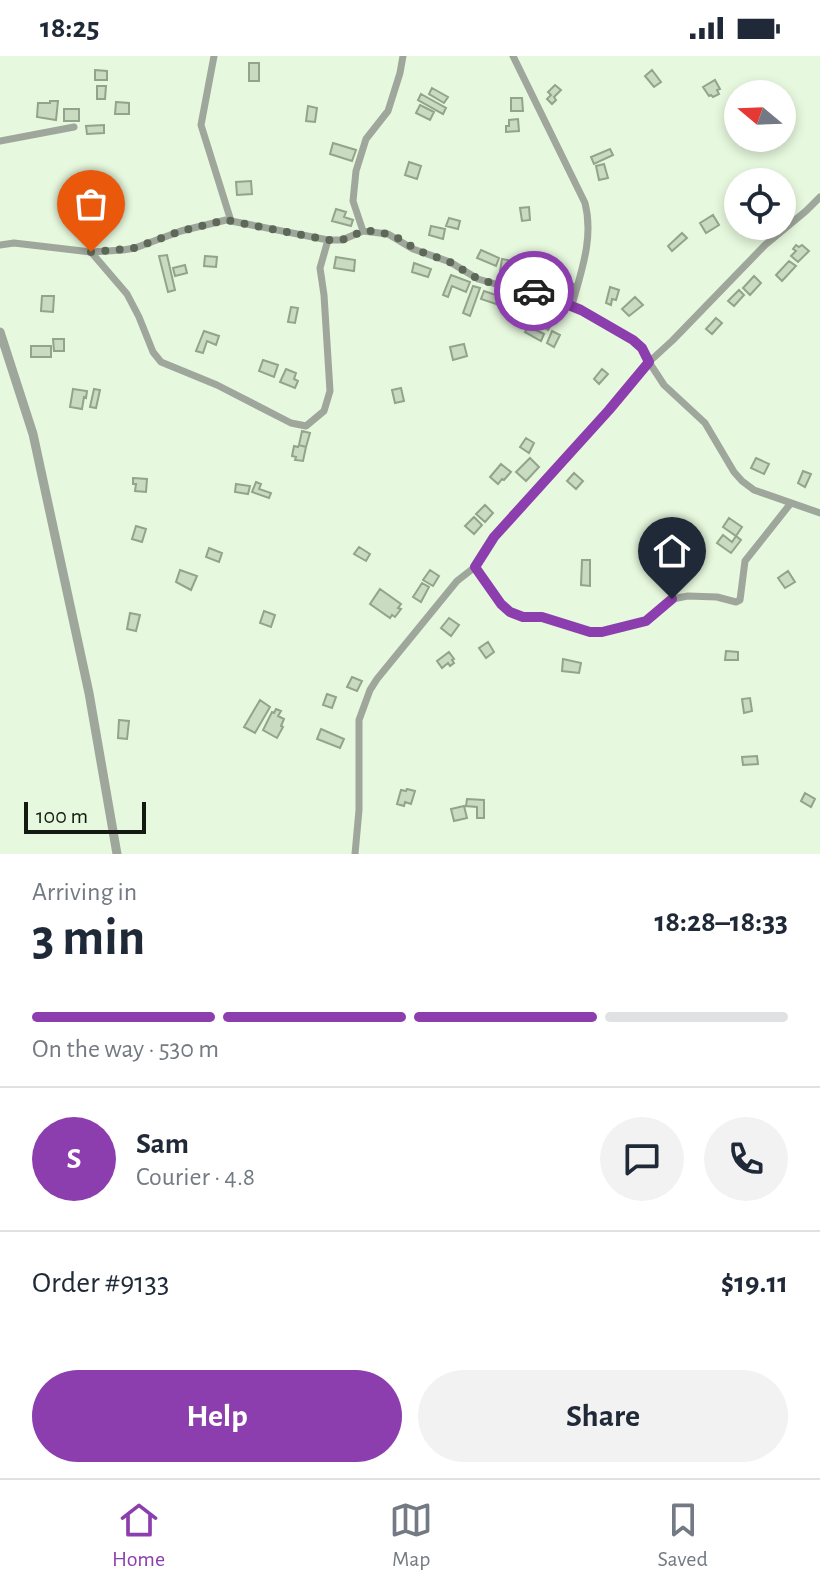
<!DOCTYPE html>
<meta charset="utf-8">
<style>
body{margin:0;font-family:"Alegreya Sans",sans-serif;background:#f2f2f3;color:#1f2937;height:100vh;display:flex;flex-direction:column;font-size:30px;white-space:nowrap}
*{box-sizing:border-box;margin:0}
p{font-size:26px;color:#747a83}
.icon{flex:none;width:44px;height:44px;fill:none;stroke:currentColor;stroke-width:2;stroke-linecap:round;stroke-linejoin:round}
.map{position:relative;height:798px;overflow:hidden}
.panel{display:flex;flex-direction:column;background:#fff;flex:1}
.panel>*{flex:none}
.needle{width:52px;rotate:289deg}
.fabs{position:absolute;left:724px;top:24px;display:grid;gap:16px}
.fabs a{display:grid;place-items:center;width:72px;height:72px;border-radius:50%;background:#fff;box-shadow:0 4px 12px #0003;font-size:40px}
.scale{position:absolute;left:24px;bottom:20px;width:122px;box-sizing:border-box;padding-left:8px;border:4px solid #141a11;border-top:0;font-size:22px;line-height:28px;white-space:nowrap;color:#141a11;-webkit-text-stroke:6px #e6f8dd;paint-order:stroke}
.pin{position:absolute;display:grid;place-items:center;width:68px;height:68px;color:#fff;margin:-82px -34px;border-radius:50% 50% 50% 0;rotate:-45deg;box-shadow:0 0 8px #0007}
.pin .icon{rotate:45deg}
.courier{position:absolute;display:grid;place-items:center;width:80px;height:80px;margin:-40px;border:6px solid #8d3eae;border-radius:50%;background:#fff;color:#222;box-shadow:0 2px 10px #0007}
.headline em{font-style:normal;font-weight:700}
.headline div{display:flex;flex-direction:column-reverse}
.headline{display:flex;align-items:center;justify-content:space-between;height:136px;padding:0 32px}
h1{font-size:52px;font-weight:700;line-height:60px}
.bar{display:grid;grid-template-columns:repeat(4,1fr);gap:12px 8px;align-content:center;height:96px;padding:0 32px}
.bar i{height:10px;border-radius:6px;background:#e0e1e3}
.bar .selected{background:#8d3eae}
.bar p{grid-column:span 4}
.line{display:flex;align-items:center;gap:20px;padding:0 32px;border-top:2px solid #e0e1e3}
.line div{flex:1}
.round{display:grid;place-items:center;flex:none;width:84px;height:84px;border-radius:42px;background:#f2f2f3}
.cta{display:flex;gap:16px;margin-top:auto;padding:16px 32px}
.cta a{flex:1;height:92px;border-radius:48px;background:#8d3eae;color:#fff;font-size:32px;font-weight:700;line-height:92px;text-align:center}
.cta a+a{background:#f2f2f3;color:#1f2937}
.status{display:flex;justify-content:space-between;align-items:center;height:56px;padding:0 40px;background:#fff;direction:ltr}
.status svg{height:22px;fill:currentColor}
.tab-bar{display:flex;justify-content:space-around;align-items:center;height:112px;border-top:2px solid #e0e1e3;background:#fff;font-size:22px;color:#747a83}
.tab-bar a{display:grid;justify-items:center;gap:4px}
.tab-bar .selected{color:#8d3eae}
.map>svg:first-child{display:block}
.building{fill:#c9dbc0;stroke:#93a48a;stroke-width:2}
.lines{fill:none;stroke-linecap:round;stroke-linejoin:round}
.minor{stroke:#9fa69b;stroke-width:7}
.tertiary{stroke:#9fa69b;stroke-width:9}
.done{stroke:#5e6858;stroke-width:8;stroke-dasharray:0 14.4}
.route{stroke:#8d3eae;stroke-width:10}
</style>
<div class="status"><b>18:25</b><svg viewBox="0 0 49 12"><path d="M0 12V9h3v3zM5 12V6h3v6zM10 12V3h3v9zM15 12V0h3v12zM26 1h20v11H26zM47 4h2v5h-2z"/></svg></div>
<div class="map">
<svg width="820" height="798" viewBox="0 0 820 798">
<rect width="100%" height="100%" fill="#e6f8dd"/>
<path class="building" d="M249 7H259V25H249Z
M95 14 107 15V24H95Z
M652 14 661 26 654 31 645 20Z
M715 24 720 33 717 34 719 38 713 41 711 39 709 40 703 31Z
M555 29 561 34 554 41 556 44 552 48 547 43 551 39 548 36Z
M97 30H106L105 43H97Z
M432 32 448 41 444 47 429 38Z
M421 38 446 52 443 58 418 44Z
M511 42H522L523 55H511Z
M50 45H58L56 64 37 61 38 47H50Z
M116 46 129 47V58H115Z
M420 49 434 56 430 64 416 57Z
M308 50 317 52 315 66 306 65Z
M64 53H79V65H64Z
M518 63 519 75 506 76V70H509V64Z
M104 69V77L87 78 86 70Z
M333 87 356 94 352 105 330 98Z
M610 93 613 99 594 108 591 101Z
M409 106 421 110 417 123 405 119Z
M604 108 608 122 599 124 596 110Z
M251 125 252 138 237 139 236 126Z
M106 148H116V159H106Z
M529 151 530 164 522 165 520 152Z
M336 153 346 156 344 161 353 164 351 170 332 165Z
M713 159 719 169 706 177 700 167Z
M449 162 460 165 458 173 446 170Z
M431 170 445 173 443 183 429 179Z
M682 177 687 182 672 195 668 190Z
M796 189 799 191 802 189 809 195 798 206 791 200 796 195 793 193Z
M481 194 499 202 496 210 477 202Z
M167 199 175 234 168 236 159 200Z
M205 200 217 201 216 211 204 210Z
M336 201 355 204 354 215 334 212Z
M502 203 527 208 524 219 500 215Z
M789 205 796 210 782 225 776 219Z
M530 206 543 209 541 219 528 216Z
M414 207 431 213 428 221 412 216Z
M185 209 187 217 175 220 173 212Z
M451 219 470 226 466 236 452 230 448 241 443 239Z
M754 220 761 227 750 239 743 232Z
M565 225 574 228 570 238 555 233 557 226 564 229Z
M473 230 480 232 470 260 463 257Z
M610 231 619 234 616 244 612 243 611 249 606 247Z
M739 234 744 239 734 250 728 245Z
M484 235 499 240 496 248 481 243Z
M42 240H54L53 256 41 255Z
M635 241 643 249 629 260 622 253Z
M291 251 298 252 295 267 288 266Z
M539 254 554 265 548 274 532 264Z
M716 262 722 267 712 278 706 273Z
M530 266 536 269 534 273 544 278 541 285 525 276Z
M204 275 219 280 216 289 207 285 203 297 196 295Z
M552 275 560 279 554 291 547 287Z
M53 283H64V295H54Z
M464 288 467 300 453 304 450 291Z
M31 290H51V301H31Z
M263 304 278 309 274 321 259 315Z
M286 313 296 317 294 323 298 325 295 332 280 326Z
M602 313 608 318 599 328 594 323Z
M401 332 404 345 395 347 392 334Z
M73 333 87 335 86 342 84 341 82 353 70 351Z
M94 333 100 334 96 352 90 351Z
M302 375 310 377 306 391 299 389Z
M526 382 534 387 529 397 520 391Z
M299 389 306 391 303 405 295 404 296 401 292 400 294 390 298 391Z
M530 402 539 411 526 425 516 416Z
M756 402 769 408 764 418 751 412Z
M501 408 511 416 504 424 502 423 498 428 490 421Z
M803 415 811 418 805 431 798 427Z
M574 417 583 425 576 433 567 425Z
M133 422 147 423 146 436 135 435 136 428H133Z
M256 426 261 428 259 433 271 437 269 442 252 436Z
M236 428 250 430 248 438 235 436Z
M485 449 493 457 485 466 476 458Z
M474 461 482 469 474 478 465 470Z
M729 462 742 471 736 480 723 471Z
M136 470 146 473 142 486 132 483Z
M665 473 674 481 665 495 650 482 656 475 660 478Z
M723 479 732 486 736 480 741 484 731 497 717 487Z
M359 491 370 498 366 505 354 498Z
M209 492 222 497 219 506 206 501Z
M582 504H590V530L581 529Z
M180 514 197 520 191 534 176 526Z
M430 514 439 520 433 530 423 524Z
M788 515 795 526 785 532 778 522Z
M422 527 429 531 421 546 413 541Z
M380 533 401 548 398 552 401 553 395 561 392 559 390 562 370 548Z
M264 555 275 559 271 571 260 567Z
M130 557 140 559 136 575 127 573Z
M449 562 459 569 451 580 441 572Z
M488 586 494 596 486 602 479 592Z
M726 595 738 596V604H725Z
M449 596 454 603 452 604 454 607 450 610 448 607 442 612 437 605Z
M563 603 581 607 579 617 562 615Z
M352 621 362 625 357 635 347 631Z
M327 638 336 641 332 652 323 649Z
M750 642 752 655 744 657 742 643Z
M260 644 270 651 255 677 244 671Z
M276 653 281 655 278 660 284 663 281 670 283 671 277 682 263 674 272 656 274 657Z
M119 664 129 665 127 683 118 682Z
M321 673 344 683 340 692 317 683Z
M757 700 758 708 743 709 742 701Z
M407 733 415 735 411 748 405 746 404 750 397 748 401 734 406 735Z
M805 737 815 743 811 751 801 745Z
M467 743 484 744V762H477V751L466 750Z
M464 750 467 762 454 765 451 753Z"/>
<g class="lines">
<path class="minor" d="M214 0 201 69 231 165
M513 0 585 147C594 182 581 216 572 249
M0 85 74 71
M363 175 353 145 356 115 366 83 388 55 400 17 403 0
M0 189 14 187 91 196 123 194 135 192 181 175 226 164 328 184H342L363 175 388 178 413 193 450 206 478 223 499 229 529 233 568 248 633 284 642 292 649 306 664 329 705 367 734 416 742 425 754 434 820 457
M91 196 127 238 139 261 153 296 161 306 217 329 291 367 306 370 324 355 330 335 324 239 320 212 328 184
M475 511 501 548 510 556 523 561H542L590 576H602L646 565 672 543 688 540 717 541 736 546 740 544 745 505 791 447
M355 798 359 754V664L370 634 377 623 457 525 475 511 494 481 609 354 649 306 673 284 765 189 806 155 820 141"/>
<path class="tertiary" d="M0 276 33 378 89 637 117 798"/>
</g>
<g class="lines">
<path class="done" d="M91 196 135 192 181 175 226 164 328 184H342L363 175H377L396 181 419 195 450 206 478 223 499 229 534 235"/>
<path class="route" d="M534 235 581 254 633 284 642 292 649 306 609 354 494 481 475 511 501 548 510 556 523 561H542L590 576H602L646 565 672 543"/>
</g>
</svg>
<div class="fabs">
<a><svg class="needle" viewBox="-14 -14 28 28"><path d="M0-13l5 13h-10z" fill="#e53935"/><path d="M0 13l5-13h-10z" fill="#747a83"/></svg></a>
<a><svg class="icon" aria-label="locate" viewBox="0 0 24 24"><circle cx="12" cy="12" r="6"/><path d="M12 2v4M12 18v4M2 12h4M18 12h4"/></svg></a>
</div>
<div class="scale">100 m</div>
<div class="pin" style="left:91px;top:196px;background:#ea580c"><svg class="icon" aria-label="bag" viewBox="0 0 24 24"><path d="M5 8h14l-1 12H6zM9 8a3 3 0 0 1 6 0"/></svg></div>
<div class="pin" style="left:672px;top:543px;background:#1f2937"><svg class="icon" aria-label="home" viewBox="0 0 24 24"><path d="M3 11l9-7 9 7M6 9v11h12V9"/></svg></div>
<div class="courier" style="left:534px;top:235px"><svg class="icon" aria-label="car" viewBox="0 0 24 24"><path d="M5 17H2v-5l4-1 3-4h7l3 4 3 1v5h-3M9 17h6M6 11h13"/><circle cx="7" cy="17" r="2"/><circle cx="17" cy="17" r="2"/></svg></div>
</div>
<section class="panel">
<div class="headline"><div><h1>3 min</h1><p>Arriving in</p></div><em>18:28–18:33</em></div>
<div class="bar"><i class="selected"></i><i class="selected"></i><i class="selected"></i><i></i><p>On the way · 530 m</p></div>
<div class="line" style="height:144px"><b class="round" style="background:#8d3eae;color:#fff">S</b><div><b>Sam</b><p>Courier · 4.8</p></div><a class="round"><svg class="icon" aria-label="chat" viewBox="0 0 24 24"><path d="M4 5h16v11H9l-5 4z"/></svg></a><a class="round"><svg class="icon" aria-label="phone" viewBox="0 0 24 24"><path d="M5 4h4l2 5-3 2q2 4 5 5l2-3 5 2v4C11 20 4 13 5 4z"/></svg></a></div>
<div class="line" style="height:104px"><div>Order #9133</div><b>$19.11</b></div>
<div class="cta"><a>Help</a><a>Share</a></div>
</section>
<nav class="tab-bar">
<a class="selected"><svg class="icon" aria-label="home" viewBox="0 0 24 24"><path d="M3 11l9-7 9 7M6 9v11h12V9"/></svg>Home</a>
<a><svg class="icon" aria-label="map" viewBox="0 0 24 24"><path d="M3 6l6-2 6 2 6-2v14l-6 2-6-2-6 2zM9 4v14M15 6v14"/></svg>Map</a>
<a><svg class="icon" aria-label="saved" viewBox="0 0 24 24"><path d="M7 4h10v16l-5-4-5 4z"/></svg>Saved</a>
</nav>
